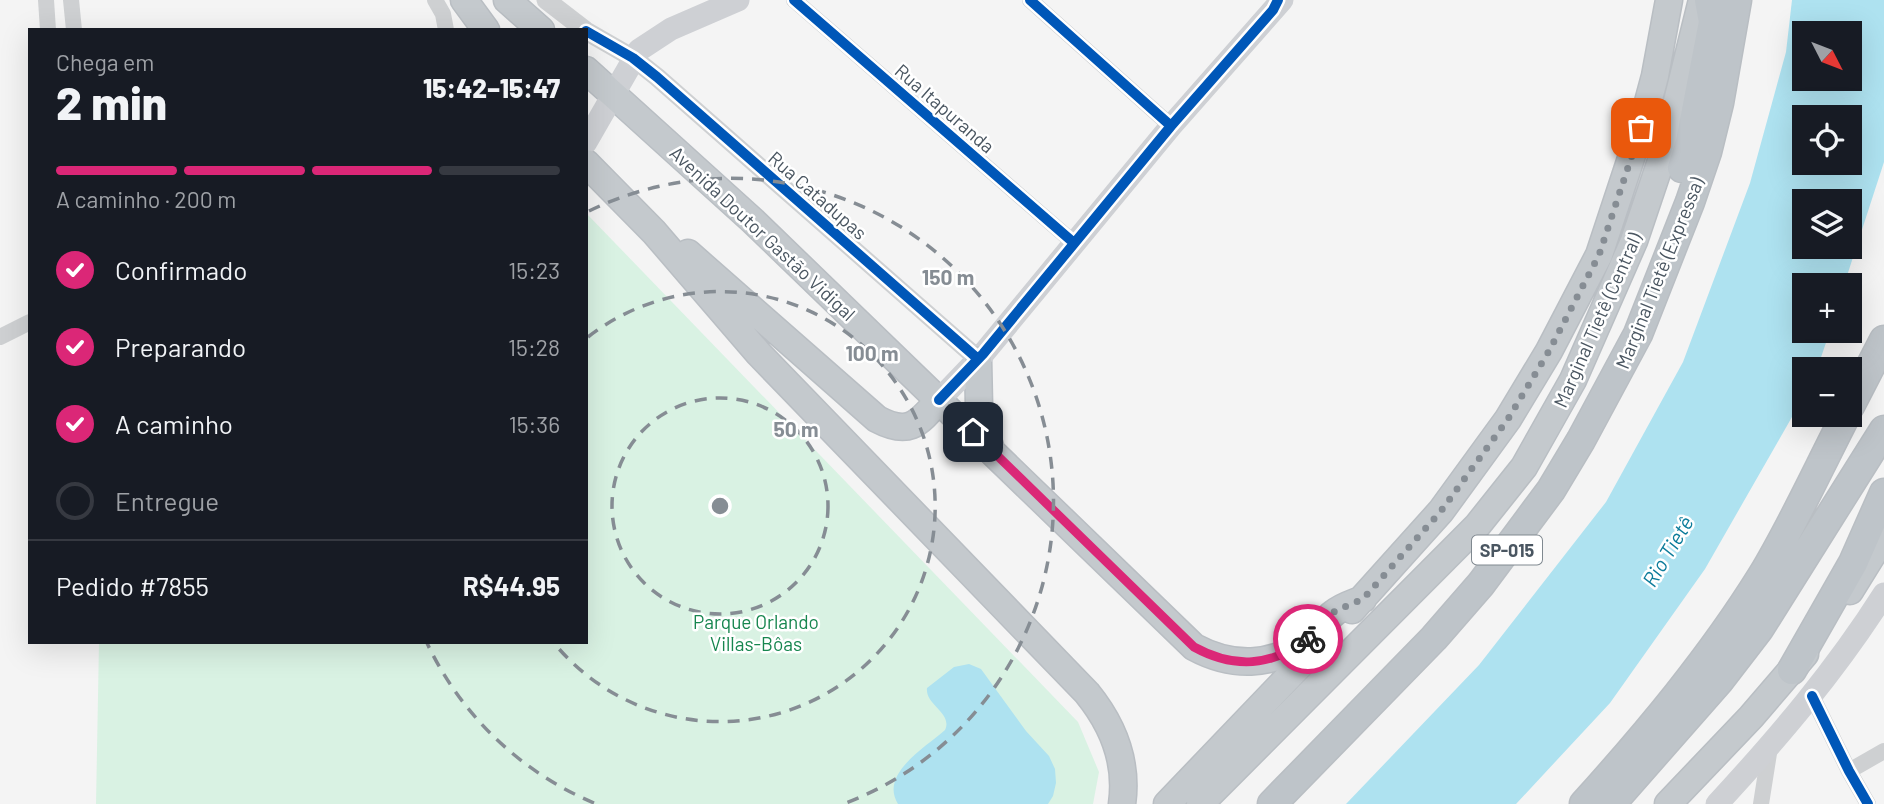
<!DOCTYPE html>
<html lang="pt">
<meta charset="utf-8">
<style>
body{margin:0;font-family:Barlow,sans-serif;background:#20242c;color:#f1f3f6;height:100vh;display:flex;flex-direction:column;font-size:26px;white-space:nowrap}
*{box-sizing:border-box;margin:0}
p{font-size:23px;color:#9ea1a6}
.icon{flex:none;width:38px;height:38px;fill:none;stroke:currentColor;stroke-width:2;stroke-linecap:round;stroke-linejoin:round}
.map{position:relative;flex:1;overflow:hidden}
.sheet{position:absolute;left:28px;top:28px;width:560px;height:616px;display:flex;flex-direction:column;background:#171b24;border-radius:0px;box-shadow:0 7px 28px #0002}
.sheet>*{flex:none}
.needle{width:46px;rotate:132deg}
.controls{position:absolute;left:1792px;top:21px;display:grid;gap:14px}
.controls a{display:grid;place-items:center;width:70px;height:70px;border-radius:0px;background:#171b24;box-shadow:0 7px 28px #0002;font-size:35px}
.pin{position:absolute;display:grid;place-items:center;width:60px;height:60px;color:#fff;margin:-30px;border-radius:14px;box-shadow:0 4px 10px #0006}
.courier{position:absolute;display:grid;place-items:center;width:70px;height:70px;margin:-35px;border:5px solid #db2777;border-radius:50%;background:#fff;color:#222;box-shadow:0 2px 9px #0007}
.summary em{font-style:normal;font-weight:800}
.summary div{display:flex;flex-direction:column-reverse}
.summary{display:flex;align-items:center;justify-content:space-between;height:119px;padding:0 28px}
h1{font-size:46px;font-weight:800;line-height:52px}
.bar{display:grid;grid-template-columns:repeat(4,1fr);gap:10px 7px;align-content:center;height:84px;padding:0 28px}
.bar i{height:9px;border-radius:5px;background:#363941}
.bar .selected{background:#db2777}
.bar p{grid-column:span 4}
.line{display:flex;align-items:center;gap:18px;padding:0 28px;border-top:2px solid #363941}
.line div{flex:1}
ol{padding:0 28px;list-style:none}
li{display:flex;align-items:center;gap:21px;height:77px}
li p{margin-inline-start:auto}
li .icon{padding:7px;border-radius:50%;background:#db2777;color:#fff;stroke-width:4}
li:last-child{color:#9ea1a6}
li i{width:38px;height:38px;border:4px solid #363941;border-radius:50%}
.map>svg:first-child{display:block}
.green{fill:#d9f2e3}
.water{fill:#aee2f0;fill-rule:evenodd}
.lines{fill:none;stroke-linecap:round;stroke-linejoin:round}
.trunk-casing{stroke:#b9bec3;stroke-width:29}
.motorway-casing{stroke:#b9bec3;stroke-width:31}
.minor{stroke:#ced0d2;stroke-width:16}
.tertiary{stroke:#ced0d2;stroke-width:19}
.secondary{stroke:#ced0d4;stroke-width:23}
.trunk{stroke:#c4c9cd;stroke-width:26}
.motorway{stroke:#bec4c9;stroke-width:28}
.cycleway-casing{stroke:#fff;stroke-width:15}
.cycleway{stroke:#0057b8;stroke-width:10}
.done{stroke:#868d94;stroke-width:7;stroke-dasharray:0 12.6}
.route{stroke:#db2777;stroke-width:9}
.ring{fill:none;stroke:#868d94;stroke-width:3.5;stroke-dasharray:12 9}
.labels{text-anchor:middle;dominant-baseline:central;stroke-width:5;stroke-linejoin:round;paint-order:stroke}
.shield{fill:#fff;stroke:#808990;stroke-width:2}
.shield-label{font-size:18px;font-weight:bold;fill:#4a5661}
.street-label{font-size:19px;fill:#4a5661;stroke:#fff}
.park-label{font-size:19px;fill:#17864f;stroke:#fff}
.water-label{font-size:21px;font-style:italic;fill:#0c7c9b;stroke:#fff}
.centre{fill:#868d94;stroke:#fff;stroke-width:3.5}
.ring-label{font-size:21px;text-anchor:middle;font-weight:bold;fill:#868d94;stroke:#fff;stroke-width:5;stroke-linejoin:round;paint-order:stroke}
</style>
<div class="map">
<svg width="1884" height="804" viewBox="0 0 1884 804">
<rect width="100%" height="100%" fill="#f4f4f4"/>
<path class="green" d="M586 213 1078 722 1099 772 1093 804H96L99 642H586Z"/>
<path class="water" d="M1792 0H1884V162L1844 285H1804V331H1830L1817 369H1804V396L1705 569 1610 703 1516 804H1346L1479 665 1606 502 1683 362 1750 183 1786 52ZM1804 33H1850V79H1804ZM1804 117H1850V163H1804ZM1804 201H1850V247H1804Z
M969 664 981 669 1026 731 1049 756 1055 769 1056 783 1053 796 1048 804H898C879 774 926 747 945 730 953 713 925 705 927 688L954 667Z"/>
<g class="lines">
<defs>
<path id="trunk" d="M464 0 486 30
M507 0 541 30
M586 70 753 221 1194 647C1231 667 1272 668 1307 640 1317 632 1324 620 1334 613 1342 606 1354 603 1363 599
M586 163 654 232 759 354 1087 693C1113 725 1128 762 1122 804
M688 253 877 419C909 436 918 424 939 400
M978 359 979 406 983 428 990 446
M1850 591 1884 536
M1352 610 1441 511 1508 419 1549 351 1599 255 1641 128 1655 76 1669 0
M1167 804 1326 638
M1200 804 1477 526 1524 467 1573 380 1634 241 1666 146 1702 0
M1668 804 1751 717 1805 654"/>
<path id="motorway" d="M1682 168 1690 142 1713 22 1709 0
M1850 406 1884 340
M1792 670 1853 563 1884 493
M1272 804 1434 638 1481 584 1551 490 1581 440 1638 334 1690 202 1707 152 1719 103 1737 0
M1584 804C1648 733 1711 658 1762 576 1793 525 1818 469 1846 415
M1611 804 1719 681 1759 629 1884 430"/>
</defs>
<use href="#trunk" class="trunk-casing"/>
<use href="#motorway" class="motorway-casing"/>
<path class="minor" d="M46 0 48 30
M71 0 74 30
M435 0 443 14 446 30
M794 0 1074 243
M1030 0 1171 126
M0 337 30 322
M1812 696 1849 771 1868 804
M1849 771 1884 751
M1761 804 1770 747"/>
<path class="tertiary" d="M546 0 585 30
M586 31 633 58 657 77 978 359"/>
<path class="secondary" d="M586 142 639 50 671 29 738 0
M939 400 983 354 1171 126 1282 0
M1717 804C1778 738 1836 670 1884 594"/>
<use href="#trunk" class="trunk"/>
<use href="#motorway" class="motorway"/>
<defs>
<path id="cycleway" d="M794 0 1074 243
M1030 0 1171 126
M586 31 633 58 657 77 978 359
M939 400 983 354 1171 126 1273 10 1278 0
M1812 696 1849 771 1868 804"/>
</defs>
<use href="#cycleway" class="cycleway-casing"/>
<use href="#cycleway" class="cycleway"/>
</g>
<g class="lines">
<path class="done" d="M1308 639 1335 611 1363 599 1441 511 1508 419 1549 351 1599 255 1641 128"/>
<path class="route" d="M973 432 1194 647C1234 669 1271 667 1308 639"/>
</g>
<g class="ring">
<circle cx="720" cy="506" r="108"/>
<path d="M588 337A215 215 0 1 1 554 643"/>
<path d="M594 803A323 323 0 0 1 427 643M589 211A323 323 0 1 1 846 803"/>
</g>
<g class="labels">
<rect class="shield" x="1472" y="535.5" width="70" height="29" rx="5"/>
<g class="shield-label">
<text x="1507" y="550">SP-015</text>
</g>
<g class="street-label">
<text transform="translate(945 108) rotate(41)">Rua Itapuranda</text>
<text transform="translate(818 195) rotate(41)">Rua Catadupas</text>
<text transform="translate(763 233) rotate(43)">Avenida Doutor Gastão Vidigal</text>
<text transform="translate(1659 273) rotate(-68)">Marginal Tietê (Expressa)</text>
<text transform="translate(1597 320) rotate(-66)">Marginal Tietê (Central)</text>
</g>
<g class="park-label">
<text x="756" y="621">Parque Orlando<tspan x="756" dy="22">Villas-Bôas</tspan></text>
</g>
<g class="water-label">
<text transform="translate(1667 551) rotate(-59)">Rio Tietê</text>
</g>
</g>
<circle cx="720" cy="506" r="10" class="centre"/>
<g class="ring-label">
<text x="948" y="285">150 m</text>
<text x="872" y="361">100 m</text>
<text x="796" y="437">50 m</text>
</g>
</svg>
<div class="controls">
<a><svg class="needle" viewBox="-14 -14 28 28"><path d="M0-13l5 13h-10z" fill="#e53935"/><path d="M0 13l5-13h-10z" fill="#9ea1a6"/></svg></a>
<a><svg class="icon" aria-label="locate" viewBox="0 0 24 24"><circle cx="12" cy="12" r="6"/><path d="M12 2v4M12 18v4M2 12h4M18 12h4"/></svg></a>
<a><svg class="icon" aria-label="layers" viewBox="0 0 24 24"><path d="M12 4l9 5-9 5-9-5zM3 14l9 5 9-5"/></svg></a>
<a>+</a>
<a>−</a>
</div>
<div class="pin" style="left:1641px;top:128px;background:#ea580c"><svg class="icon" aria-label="bag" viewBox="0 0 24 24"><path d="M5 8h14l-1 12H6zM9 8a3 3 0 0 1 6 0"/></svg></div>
<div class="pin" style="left:973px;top:432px;background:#1f2937"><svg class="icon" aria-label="home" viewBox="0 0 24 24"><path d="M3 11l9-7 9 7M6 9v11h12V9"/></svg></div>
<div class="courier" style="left:1308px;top:639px"><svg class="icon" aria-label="bike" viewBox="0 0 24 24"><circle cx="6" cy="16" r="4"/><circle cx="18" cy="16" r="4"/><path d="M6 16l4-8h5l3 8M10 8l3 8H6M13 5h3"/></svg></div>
<section class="sheet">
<div class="summary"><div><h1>2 min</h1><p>Chega em</p></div><em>15:42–15:47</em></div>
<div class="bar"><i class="selected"></i><i class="selected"></i><i class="selected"></i><i></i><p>A caminho · 200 m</p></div>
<ol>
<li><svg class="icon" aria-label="check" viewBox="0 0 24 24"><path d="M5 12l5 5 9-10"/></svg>Confirmado<p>15:23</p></li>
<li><svg class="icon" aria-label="check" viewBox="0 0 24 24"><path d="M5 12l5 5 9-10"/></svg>Preparando<p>15:28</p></li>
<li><svg class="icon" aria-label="check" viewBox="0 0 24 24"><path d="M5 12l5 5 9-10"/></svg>A caminho<p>15:36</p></li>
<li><i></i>Entregue</li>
</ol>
<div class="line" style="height:91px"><div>Pedido #7855</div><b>R$44.95</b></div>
</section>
</div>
